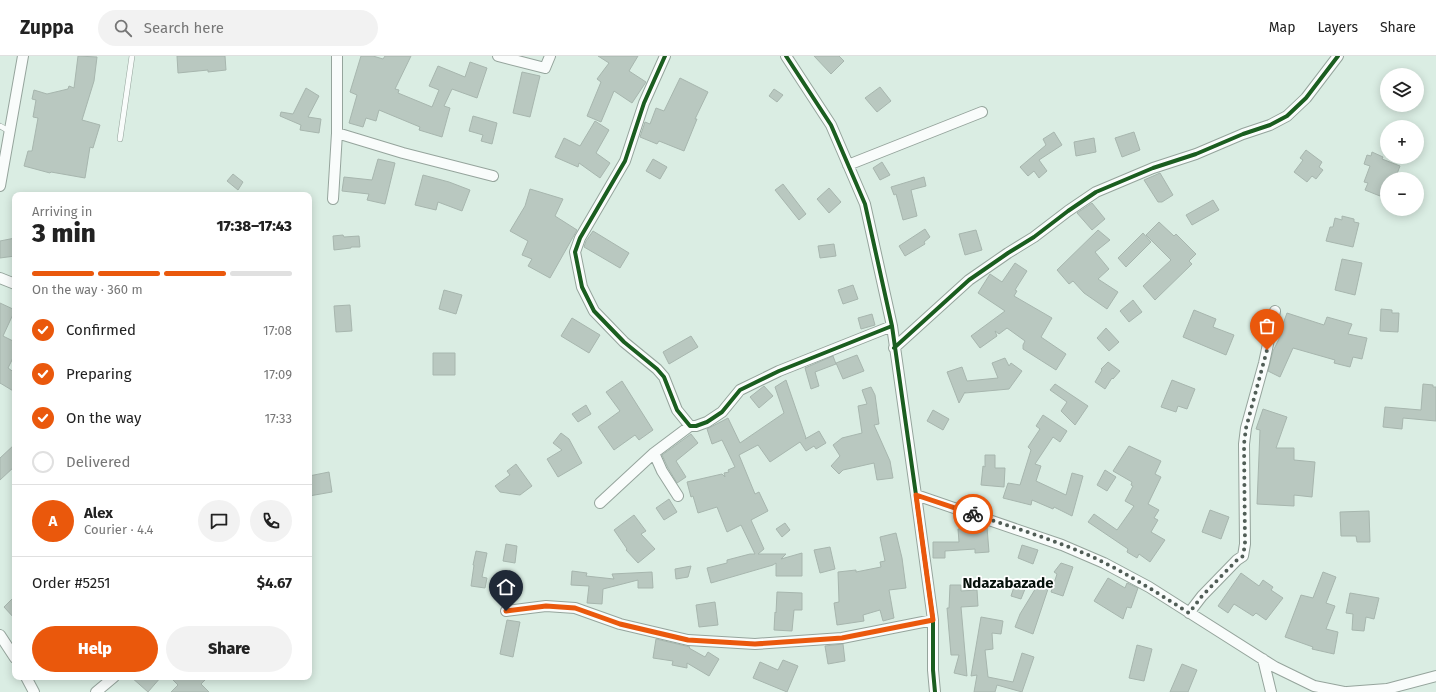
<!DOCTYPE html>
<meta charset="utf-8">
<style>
body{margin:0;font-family:"Fira Sans",sans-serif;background:#f2f2f2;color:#222;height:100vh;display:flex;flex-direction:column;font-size:15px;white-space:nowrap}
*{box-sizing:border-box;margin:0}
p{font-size:13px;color:#767676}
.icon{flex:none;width:22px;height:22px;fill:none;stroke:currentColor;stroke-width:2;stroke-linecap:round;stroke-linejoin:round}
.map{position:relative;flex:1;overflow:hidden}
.sheet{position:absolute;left:12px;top:136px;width:300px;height:488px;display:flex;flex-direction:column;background:#fff;border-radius:8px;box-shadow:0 2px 10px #0003}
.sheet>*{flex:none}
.tools{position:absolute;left:1380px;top:12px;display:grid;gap:8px}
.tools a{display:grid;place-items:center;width:44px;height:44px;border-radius:50%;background:#fff;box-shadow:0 2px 10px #0003;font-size:20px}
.pin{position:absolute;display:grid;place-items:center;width:34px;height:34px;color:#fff;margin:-41px -17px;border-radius:50% 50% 50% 0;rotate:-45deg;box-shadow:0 0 4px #0007}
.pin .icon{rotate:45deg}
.courier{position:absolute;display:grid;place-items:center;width:40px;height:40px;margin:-20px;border:3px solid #ea580c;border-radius:50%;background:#fff;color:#222;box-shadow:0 1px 5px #0007}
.summary em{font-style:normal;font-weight:800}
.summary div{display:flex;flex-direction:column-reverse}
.summary{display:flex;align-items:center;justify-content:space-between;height:68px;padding:0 20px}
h1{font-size:26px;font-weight:800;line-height:30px}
.bar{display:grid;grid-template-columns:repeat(4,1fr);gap:6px 4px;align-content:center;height:48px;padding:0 20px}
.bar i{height:5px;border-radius:3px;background:#e0e0e0}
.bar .active{background:#ea580c}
.bar p{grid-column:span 4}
.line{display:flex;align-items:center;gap:10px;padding:0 20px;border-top:1px solid #e0e0e0}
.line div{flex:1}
.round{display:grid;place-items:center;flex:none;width:42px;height:42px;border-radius:21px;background:#f2f2f2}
ol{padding:0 20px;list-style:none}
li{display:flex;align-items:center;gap:12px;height:44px}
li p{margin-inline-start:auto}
li .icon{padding:4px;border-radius:50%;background:#ea580c;color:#fff;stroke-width:4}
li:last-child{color:#767676}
li i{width:22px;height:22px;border:2px solid #e0e0e0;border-radius:50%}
.action{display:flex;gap:8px;margin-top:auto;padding:8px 20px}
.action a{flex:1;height:46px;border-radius:24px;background:#ea580c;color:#fff;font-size:16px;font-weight:800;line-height:46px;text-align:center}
.action a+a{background:#f2f2f2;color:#222}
header{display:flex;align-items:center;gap:24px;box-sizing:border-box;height:56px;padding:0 20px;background:#fff;border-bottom:1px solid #e0e0e0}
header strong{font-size:19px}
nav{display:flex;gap:22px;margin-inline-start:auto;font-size:14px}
.search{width:280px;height:36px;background:#f2f2f2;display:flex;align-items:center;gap:10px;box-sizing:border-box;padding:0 14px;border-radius:22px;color:#767676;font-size:15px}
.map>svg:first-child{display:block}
.building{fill:#b9c8c0;stroke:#a7b6ae}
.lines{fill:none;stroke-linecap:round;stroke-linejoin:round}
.service-casing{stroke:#95a49c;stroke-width:6}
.minor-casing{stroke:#95a49c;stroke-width:12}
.service{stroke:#f9fcfb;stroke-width:5}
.minor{stroke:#f9fcfb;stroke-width:10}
.cycleway-casing{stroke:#fff;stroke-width:6}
.cycleway{stroke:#1b5e20;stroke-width:4}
.done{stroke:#505d56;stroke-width:4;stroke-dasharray:0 7.2}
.route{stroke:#ea580c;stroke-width:5}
.labels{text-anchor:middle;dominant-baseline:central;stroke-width:3.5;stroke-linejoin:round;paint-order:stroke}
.quarter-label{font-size:15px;font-weight:bold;fill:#05100a;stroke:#fff}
</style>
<header>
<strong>Zuppa</strong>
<div class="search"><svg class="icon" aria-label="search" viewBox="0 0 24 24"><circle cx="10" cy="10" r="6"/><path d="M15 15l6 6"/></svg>Search here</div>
<nav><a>Map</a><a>Layers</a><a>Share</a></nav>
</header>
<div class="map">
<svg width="1436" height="636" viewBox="0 0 1436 636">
<rect width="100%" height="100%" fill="#daede3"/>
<path class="building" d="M78 0 97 1 94 25 82 64 100 69 93 92 90 91 85 122 51 116 50 117 24 110 28 95H32L38 62 33 61 36 44 32 43 34 34 47 38 68 33 69 30 74 32Z
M177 0H225L226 14 208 16V14L178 17Z
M361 0H373L383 3 385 0H411L395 33 399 34 398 37 432 51 439 34 429 30 438 10 465 21 470 6 487 12 477 42 452 33 444 50 450 52 442 81 419 74 420 71 379 54 376 65 366 62 363 71 349 67 357 39 350 36Z
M598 0H638L629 15 646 26 632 47 614 35 601 66 587 60 601 26 597 23 609 7Z
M814 0H839L844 5 831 18Z
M522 16 540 20 530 61 513 57Z
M680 22 708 36 695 63H697L684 95 659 85 657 88 640 81 645 66 650 68 656 52 664 55Z
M880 31 891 45 877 56 865 42Z
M306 32 319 40 308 61 321 63 319 77 300 74 301 69 280 60 281 56 293 58Z
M774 33 783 39 777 46 769 40Z
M473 60 497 67 492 88 481 85 483 79 469 75Z
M595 65 609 74 596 97 610 107 600 122 579 107 578 111 555 101 564 82 580 90Z
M1054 76 1062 89 1039 104 1047 115 1039 122 1034 115 1028 120 1020 111 1046 89 1043 83Z
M1134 76 1140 94 1122 101 1115 82Z
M1094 82 1096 96 1076 100 1074 86Z
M1306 94 1322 106 1319 111 1323 114 1316 123 1312 120 1307 126 1294 116 1303 104 1300 102Z
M1372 96 1383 101 1382 103 1400 110 1395 123H1387V129L1385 128 1380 140 1365 134 1368 127 1364 126 1370 110 1364 108 1367 99 1371 100Z
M378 103 395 107 385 148 367 144 369 138 342 135 344 121 372 124Z
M653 103 667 111 660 123 646 115Z
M882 106 890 119 880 124 873 112Z
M1160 117 1173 139 1162 146H1158L1144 124Z
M233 118 243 126 238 134 227 125Z
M423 119 449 126 470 134 462 155 438 146 436 154 415 149Z
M924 121 926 130 911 134 917 160 903 164 896 138 894 139 891 131Z
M783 128 806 158 799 164 775 134Z
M829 132 841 146 829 157 817 143Z
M530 133 563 143 555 160 577 174 550 222 528 210 532 203 522 199 528 185 510 175 525 150Z
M1213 144 1219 154 1192 169 1186 159Z
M1092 147 1105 163 1092 174 1077 157Z
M1342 160 1354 163V166L1359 167 1353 191 1326 185 1330 171H1333L1335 162 1342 164Z
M1159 166 1174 180 1176 178 1196 198 1189 205 1192 208 1155 244 1143 230 1171 204 1146 179Z
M925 173 930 181 924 186 925 188 905 200 899 190Z
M976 174 982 194 965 199 959 178Z
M1098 174 1110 184 1095 196 1109 213 1098 223 1118 236 1107 253 1084 237 1073 225 1069 228 1057 214Z
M593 175 629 197 620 212 584 191 586 185Z
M1143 177 1151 186 1126 211 1118 202Z
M343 179 344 181 359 180 360 191H351V192L334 194 333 180Z
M15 182V200L0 202V185Z
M834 188 836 200 820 202 818 190Z
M1342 203 1362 207 1355 239 1335 234Z
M1015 207 1027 215 1015 234 1017 235 1014 240 1052 262 1041 281 1066 298 1056 314 1023 293V289L1025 285 1007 272 999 278 995 275 997 280 980 292 971 280 1005 255 978 237 990 218 1002 226Z
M853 229 858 243 843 248 838 234Z
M444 234 462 239 456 258 439 253Z
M1133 244 1142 256 1129 266 1120 255Z
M0 247 15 254 3 280 15 286V298L8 312 15 317V336L0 327V328Z
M350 249 352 275 336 276 334 250Z
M1381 253 1392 254V257H1399L1398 276 1380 275Z
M1194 254 1216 263 1213 271 1234 279 1226 299 1183 281Z
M1287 257 1324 269 1327 261 1352 268 1348 278 1367 282 1362 303 1353 301 1350 311 1334 307 1335 304 1293 292 1280 321 1268 315 1273 295 1282 277 1280 276Z
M872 258 875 269 861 273 858 262Z
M572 262 600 279 589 297 561 280Z
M1106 272 1119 286 1109 295 1097 282Z
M691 280 698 291 669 308 663 296Z
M433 297H455V319H433Z
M857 299 864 315 843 323 836 307Z
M833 300 836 308 815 316 819 330 811 333 805 312Z
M1005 302 1009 310 1011 307 1022 315 1009 333 965 337V336L959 347 947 316 962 311 967 325 998 322 992 307Z
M1108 306 1120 315 1113 323 1112 322 1105 333 1095 326 1102 314 1101 313Z
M786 324 806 382 805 383 819 375 826 387 816 393 814 390 806 395 800 386 770 406 758 389 739 399 755 438 759 436 768 455 751 464 764 493 758 498H786L781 503 802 497V520H776V507L773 509 711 527 707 512 727 507V504L750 498H755L741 469 727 476 717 451 698 457 693 440 691 441 687 426 722 418 725 421 724 417 729 416 728 414 735 411 722 384 712 388 707 373 728 362 740 387 784 357 775 331Z
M1172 324 1195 333 1187 353 1178 350 1176 356 1161 351Z
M622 325 653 374 639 384 635 379 614 394 598 371 620 355 606 336Z
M1055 328 1088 350 1075 369 1061 355 1067 346 1050 334Z
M1423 328 1433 329V331H1436V365L1403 362 1402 373 1383 371 1385 351 1421 354Z
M764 330 773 340 759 352 750 341Z
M871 331 875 339 879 368 874 369 890 405 893 422 877 424 874 407 843 414 839 418 831 410 840 400 833 389 842 382 862 377 858 350 867 348 862 334Z
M586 349 591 358 578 366 572 358Z
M1263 353 1287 361 1276 392H1294V404L1315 406 1312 441 1294 439V450L1257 448 1260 374 1256 373Z
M933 354 949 363 943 374 927 365Z
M1043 359 1067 375 1060 386 1053 381 1035 408 1041 410 1036 425 1066 439 1072 417 1083 420 1072 460 1054 451 1053 453 1032 444 1031 449 1003 442 1008 427 1020 429 1031 394 1028 391 1040 373 1036 370Z
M561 377 569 383 582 407 558 421 547 403 562 394 553 387Z
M691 378 698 387 676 405 686 421 677 427 668 412 662 399Z
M15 388V410L0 424V402Z
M1129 390 1161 405 1155 418 1161 421 1148 448 1159 454 1154 462 1158 464 1151 476 1165 484 1150 506 1139 498 1137 502 1127 496 1128 493 1088 466 1094 458 1117 474 1134 450 1125 445 1133 430 1131 429 1132 426 1113 415Z
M985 399H995V412H1005L1004 431 981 429 983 410 985 411Z
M516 408 532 430 520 439 500 436 495 430 510 419 507 415Z
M1105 414 1116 421 1107 435 1097 429Z
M329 416 332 436 309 440V420Z
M669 443 677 456 664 464 656 452Z
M1210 454 1229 461 1221 483 1202 476Z
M1369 455 1370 486H1357L1356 480H1341L1340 456Z
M634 459 646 475 641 478 655 493 638 507 626 494 627 493 614 474Z
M785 467 790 474 782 481 776 473Z
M987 471 989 496 975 497V493L945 495V502H933V486H959L958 473Z
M896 477 902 502 906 532 889 534 894 562 883 565 880 554 863 559 864 565 837 569 834 547 839 546 838 516 856 514V516L881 511 880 506 885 505 880 481Z
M506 488 517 490 515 507 503 505Z
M1022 489 1038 494 1033 508 1018 502Z
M830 491 835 513 820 517 814 494Z
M476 495 487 497 482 521 487 522 485 532 471 530 474 509H473Z
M1061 507 1073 511 1063 540 1051 536 1057 518 1054 516Z
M691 510 688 521 676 523 675 513Z
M572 515 587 517 586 520 614 523 612 518 652 516 653 532H638V524L603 533 602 548 587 547 589 530 571 529Z
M1323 516 1336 521 1326 547 1335 550 1326 573 1338 576 1334 598 1312 593 1313 591 1285 581 1301 539 1313 542Z
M1241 517 1259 530 1263 524 1273 531 1271 534 1283 542 1266 564 1256 557 1253 560 1234 548 1228 557 1218 550Z
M1108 522 1125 532 1127 527 1138 532 1131 552 1127 551 1123 563 1094 545Z
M1016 525 1027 528 1021 543 1011 540Z
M950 529H961V535L977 534 978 550 961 551 967 620 954 617 959 599H951L947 552H949Z
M1037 530 1048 533 1033 578 1015 571 1020 558Z
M777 536 802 537V554H794L792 575 774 574 775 556 776 557Z
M1350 537 1379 542 1374 563 1366 561 1364 575 1352 574 1353 558 1346 557Z
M15 540V563L4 551Z
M715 546 718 569 699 571 696 549Z
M981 561 1003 565 1001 578 992 577 993 593 985 594 988 621 1013 626 1022 597 1034 601 1022 636 997 629 995 636H974L977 619 971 620Z
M507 564 520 566 513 601 500 598Z
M656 583 690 591 689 592 705 601 708 596 719 603 709 620 687 607V612L672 609 673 605 653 602Z
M843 588 845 605 828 608 825 590Z
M1137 589 1152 593 1144 625 1129 622Z
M783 604 798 610 787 636 753 622 760 606 778 614Z
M1182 608 1197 614 1188 636H1170Z
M131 621H161L148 636Z
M170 621H208L201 628 209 636H171L178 629Z"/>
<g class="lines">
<defs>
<path id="service" d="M0 70 9 75
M120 83 132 0"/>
<path id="minor" d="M498 0 545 12 550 0
M665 0 644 47 625 105 580 182 575 196 582 231 594 255 624 286 657 313 664 321 677 354 690 370H696L707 366 722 356 740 334 779 315 892 270
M786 0 831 69 865 148 892 270 916 439 933 564V614L935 636
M337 77 403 97 493 120
M848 109 982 56
M0 130 23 0
M333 143 337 77V0
M0 222 15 228
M894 292 969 224 1008 197 1034 181 1068 155 1096 136 1153 112 1196 98 1243 78 1270 69 1287 60 1306 42 1338 0
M654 397 662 415 678 440
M916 439 1062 489 1104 507 1149 531 1275 611 1314 630 1344 636
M600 447 654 397 690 370
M506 555 546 550 575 552 620 568 688 584 755 588 842 582 933 564
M1189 557 1202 540 1237 504 1243 500 1245 488 1244 388 1246 372 1264 307 1275 255
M0 579 15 602
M1263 603 1271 636
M26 621 34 636
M96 636 114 621
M1347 636 1387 633 1436 620"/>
</defs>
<use href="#service" class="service-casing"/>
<use href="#minor" class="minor-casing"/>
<use href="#service" class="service"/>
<use href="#minor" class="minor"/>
<defs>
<path id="cycleway" d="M665 0 644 47 625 105 580 182 575 196 582 231 594 255 624 286 657 313 664 321 677 354 690 370H696L707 366 722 356 740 334 779 315 892 270
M786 0 831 69 865 148 892 270 916 439 933 564V614L935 636
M894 292 969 224 1008 197 1034 181 1068 155 1096 136 1153 112 1196 98 1243 78 1270 69 1287 60 1306 42 1338 0"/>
</defs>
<use href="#cycleway" class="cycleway-casing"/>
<use href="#cycleway" class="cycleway"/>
</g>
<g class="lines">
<path class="done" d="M973 458C1017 473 1063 486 1105 507 1134 522 1161 539 1189 557L1202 540 1237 504 1243 500 1245 488 1244 388 1246 372 1267 294"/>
<path class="route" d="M506 555 546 550 575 552 620 568 688 584 755 588 842 582 933 564 916 439 973 458"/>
</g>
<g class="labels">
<g class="quarter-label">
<text x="1008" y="527">Ndazabazade</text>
</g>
</g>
</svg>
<div class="tools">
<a><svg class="icon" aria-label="layers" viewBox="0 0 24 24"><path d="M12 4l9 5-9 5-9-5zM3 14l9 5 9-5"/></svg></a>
<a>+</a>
<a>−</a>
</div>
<div class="pin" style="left:1267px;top:294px;background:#ea580c"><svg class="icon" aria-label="bag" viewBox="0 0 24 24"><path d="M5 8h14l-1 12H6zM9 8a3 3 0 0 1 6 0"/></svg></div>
<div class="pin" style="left:506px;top:555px;background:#1f2937"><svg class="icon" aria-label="home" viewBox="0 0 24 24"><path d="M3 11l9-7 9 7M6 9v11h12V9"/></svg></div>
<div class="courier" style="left:973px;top:458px"><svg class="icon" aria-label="bike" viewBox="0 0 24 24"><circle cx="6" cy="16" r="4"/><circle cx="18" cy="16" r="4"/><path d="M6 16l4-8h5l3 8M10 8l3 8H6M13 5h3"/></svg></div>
<section class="sheet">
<div class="summary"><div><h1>3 min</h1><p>Arriving in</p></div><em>17:38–17:43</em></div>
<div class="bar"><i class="active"></i><i class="active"></i><i class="active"></i><i></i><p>On the way · 360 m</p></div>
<ol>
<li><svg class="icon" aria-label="check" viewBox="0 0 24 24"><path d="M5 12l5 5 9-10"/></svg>Confirmed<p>17:08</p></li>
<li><svg class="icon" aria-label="check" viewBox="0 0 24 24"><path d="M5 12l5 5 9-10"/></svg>Preparing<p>17:09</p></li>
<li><svg class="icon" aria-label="check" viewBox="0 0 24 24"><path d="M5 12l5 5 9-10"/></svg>On the way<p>17:33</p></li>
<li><i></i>Delivered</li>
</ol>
<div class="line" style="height:72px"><b class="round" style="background:#ea580c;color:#fff">A</b><div><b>Alex</b><p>Courier · 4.4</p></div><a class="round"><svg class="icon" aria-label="chat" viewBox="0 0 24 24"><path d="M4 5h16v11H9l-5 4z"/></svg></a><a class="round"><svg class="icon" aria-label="phone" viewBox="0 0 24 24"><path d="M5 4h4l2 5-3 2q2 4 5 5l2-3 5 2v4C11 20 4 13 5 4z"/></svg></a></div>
<div class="line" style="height:52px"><div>Order #5251</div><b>$4.67</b></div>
<div class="action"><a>Help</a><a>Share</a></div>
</section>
</div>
